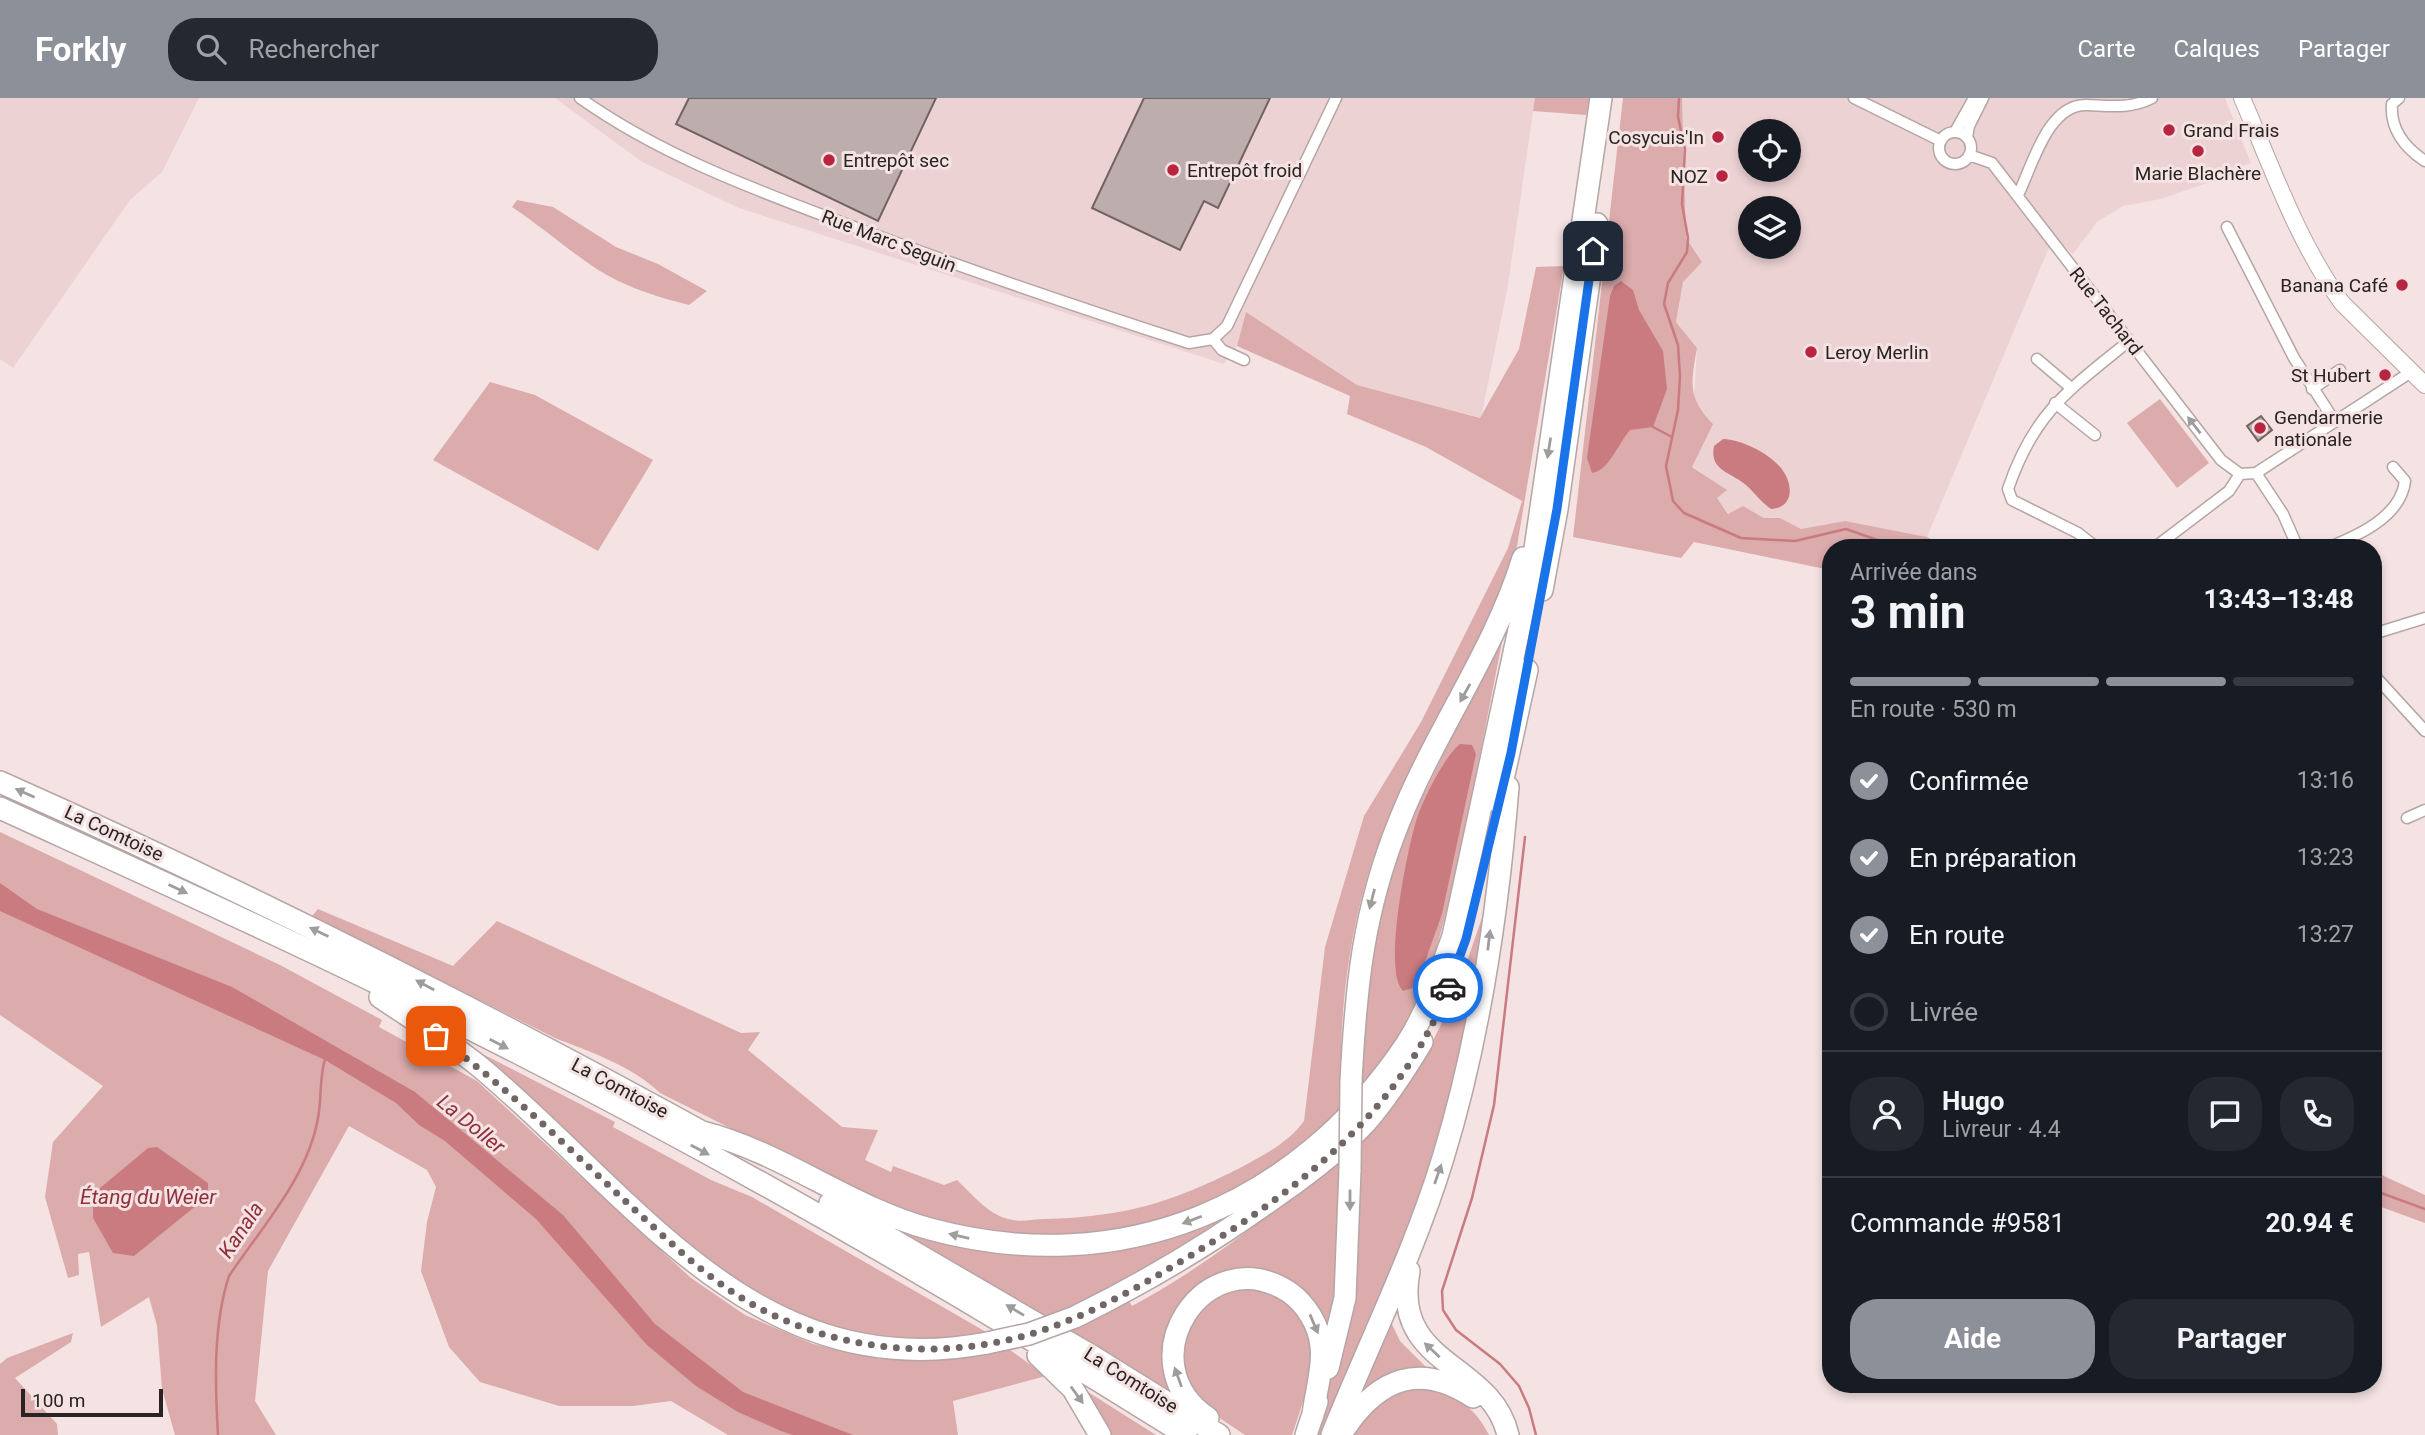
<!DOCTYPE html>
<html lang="fr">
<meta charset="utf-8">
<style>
body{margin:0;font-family:Roboto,sans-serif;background:#242831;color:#f1f3f6;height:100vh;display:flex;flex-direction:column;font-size:26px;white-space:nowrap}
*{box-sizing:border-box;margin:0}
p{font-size:23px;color:#9ea1a6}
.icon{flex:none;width:38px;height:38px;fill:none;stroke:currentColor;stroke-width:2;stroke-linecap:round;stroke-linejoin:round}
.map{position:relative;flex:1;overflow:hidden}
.drawer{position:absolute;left:1822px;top:441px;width:560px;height:854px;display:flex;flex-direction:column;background:#171b24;border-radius:28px;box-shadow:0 4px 10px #0003}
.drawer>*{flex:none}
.tools{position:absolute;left:1738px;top:21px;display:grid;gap:14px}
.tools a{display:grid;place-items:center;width:63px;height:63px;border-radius:50%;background:#171b24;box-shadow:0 4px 10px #0003;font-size:35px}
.scale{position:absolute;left:21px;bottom:18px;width:142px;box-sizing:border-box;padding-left:7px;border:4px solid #292323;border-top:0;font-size:19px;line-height:24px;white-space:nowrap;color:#292323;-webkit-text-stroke:5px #f5e3e3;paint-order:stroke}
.pin{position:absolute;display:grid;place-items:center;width:60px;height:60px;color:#fff;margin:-30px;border-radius:14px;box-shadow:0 4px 10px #0006}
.courier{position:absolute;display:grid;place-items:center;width:70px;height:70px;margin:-35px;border:5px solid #1a73e8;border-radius:50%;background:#fff;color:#222;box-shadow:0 2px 9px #0007}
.headline em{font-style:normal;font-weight:700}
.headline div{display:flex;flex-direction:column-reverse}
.headline{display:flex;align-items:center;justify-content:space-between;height:119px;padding:0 28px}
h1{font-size:46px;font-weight:700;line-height:52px}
.bar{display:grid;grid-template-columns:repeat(4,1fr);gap:10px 7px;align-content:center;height:84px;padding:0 28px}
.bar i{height:9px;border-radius:5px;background:#363941}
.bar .active{background:#8c9099}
.bar p{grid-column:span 4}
.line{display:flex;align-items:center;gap:18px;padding:0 28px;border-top:2px solid #363941}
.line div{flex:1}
.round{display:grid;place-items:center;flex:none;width:74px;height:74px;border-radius:28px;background:#242831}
ol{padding:0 28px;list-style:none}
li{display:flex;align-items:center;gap:21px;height:77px}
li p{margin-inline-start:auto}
li .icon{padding:7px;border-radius:50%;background:#8c9099;color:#fff;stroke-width:4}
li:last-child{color:#9ea1a6}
li i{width:38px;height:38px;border:4px solid #363941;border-radius:50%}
.primary-button{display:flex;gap:14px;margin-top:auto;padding:14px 28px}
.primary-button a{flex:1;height:80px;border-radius:28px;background:#8c9099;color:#fff;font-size:28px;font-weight:700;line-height:80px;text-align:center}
.primary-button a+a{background:#242831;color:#f1f3f6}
header{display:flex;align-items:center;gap:42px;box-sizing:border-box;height:98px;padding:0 35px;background:#8c9099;color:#fff}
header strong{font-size:33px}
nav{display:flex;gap:38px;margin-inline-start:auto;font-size:24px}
.search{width:490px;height:63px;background:#242831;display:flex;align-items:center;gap:18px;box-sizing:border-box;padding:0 24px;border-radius:28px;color:#9ea1a6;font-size:26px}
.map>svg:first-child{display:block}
.built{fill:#ecd2d3;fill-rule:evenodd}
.green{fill:#dcabac}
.water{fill:#c97b7f}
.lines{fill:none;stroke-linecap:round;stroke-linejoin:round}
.stream{stroke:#c97b7f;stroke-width:2.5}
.building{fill:#beadad;stroke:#716363;stroke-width:2}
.street-casing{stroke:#b5a5a5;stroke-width:13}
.secondary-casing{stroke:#b5a5a5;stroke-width:18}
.highway-casing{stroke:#b5a5a5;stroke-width:24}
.street{stroke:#fff;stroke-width:10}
.secondary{stroke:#fff;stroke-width:16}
.highway{stroke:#fff;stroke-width:21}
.highway-bridge-casing{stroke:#b5a5a5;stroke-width:24;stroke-linecap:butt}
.highway-bridge{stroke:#fff;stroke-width:21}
.oneway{fill:#9f9c9c}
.done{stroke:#706666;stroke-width:7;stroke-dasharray:0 12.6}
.route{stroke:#1a73e8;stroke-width:9}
.poi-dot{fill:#b7253f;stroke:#f5e3e3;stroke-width:2.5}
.labels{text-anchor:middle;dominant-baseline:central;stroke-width:6;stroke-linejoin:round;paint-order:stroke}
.poi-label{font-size:19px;fill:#292323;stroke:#f5e3e3;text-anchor:start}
.street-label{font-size:19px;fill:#292323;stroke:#f5e3e3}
.water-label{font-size:21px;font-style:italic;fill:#8e303b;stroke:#f5e3e3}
</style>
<header>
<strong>Forkly</strong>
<div class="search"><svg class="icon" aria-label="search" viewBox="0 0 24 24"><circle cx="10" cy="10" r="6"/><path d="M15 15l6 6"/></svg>Rechercher</div>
<nav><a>Carte</a><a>Calques</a><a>Partager</a></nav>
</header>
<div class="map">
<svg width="2425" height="1337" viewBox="0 0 2425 1337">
<rect width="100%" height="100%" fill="#f5e3e3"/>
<path class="built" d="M0 0H199L162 74 130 102 13 270 0 261Z
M555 0H1535L1508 187 1481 320 1357 287 1246 214 1237 248 1224 266 739 110 642 64Z
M1682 0H2225L2251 65 2212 78 2213 83 2161 101 2123 108 2097 124 2073 156 2061 146 2048 152 1927 439 1845 423 1801 431 1780 420H1764L1743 408 1729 416 1717 400 1726 392 1692 368 1712 326 1696 309 1694 298 1697 250 1676 224 1683 183 1702 164 1686 140ZM1750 33H1788V72H1750ZM1750 110H1788V149H1750Z"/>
<path class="green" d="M1535 0H1590L1586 17 1533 13Z
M1623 0H1682L1686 140 1702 164 1683 184 1676 224 1697 250C1691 285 1687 299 1713 326L1692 369 1727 392 1717 400 1728 416 1743 408 1764 420H1780L1801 431 1845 423 1927 439 1947 450H1830V472L1694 444 1681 460 1573 439Z
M517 102 553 109 616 149 658 166 707 193 689 207C654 198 618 187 588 165 562 147 539 127 512 109Z
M1564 168 1517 448C1509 473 1503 500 1491 524 1456 595 1412 663 1382 737 1358 797 1346 865 1342 929 1340 957 1343 986 1342 1014L1290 1059 1223 1099 1152 1125 1049 1140 961 1131 890 1110 660 995C632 968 591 954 555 940L312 818 318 811 453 868 497 823 741 935 760 934 748 952 842 1029 878 1032 865 1062 891 1074 893 1068 944 1087 957 1082C973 1097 990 1119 1013 1122 1023 1124 1035 1121 1045 1121 1124 1119 1170 1105 1240 1070 1264 1057 1288 1045 1304 1023L1325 849 1364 718 1421 624 1508 450 1522 403 1426 349 1347 316 1350 298 1237 248 1246 214 1357 287 1480 320 1519 251 1536 169Z
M490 284 535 297 653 362 598 453 433 362Z
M2160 301 2209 365 2177 390 2127 325Z
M1504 534 1457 774 1436 852 1405 929 1357 999 1361 892 1393 758Z
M0 734 280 867 382 922 379 929 477 983 691 1180 745 1217 813 1246 881 1261H944L1006 1249 1046 1278 953 1303 958 1337H728L671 1303 633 1308H559L480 1284 449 1249 421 1173 427 1124 436 1089 427 1072 349 1028 268 1173 255 1303 276 1337H175L162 1291 157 1228 149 1199 101 1229 89 1154 78 1156 79 1177 68 1180 45 1099 53 1044 103 988 0 917Z
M1486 808 1460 963 1424 1082 1382 1198 1323 1337H1312L1343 1242 1356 1047 1419 970 1454 901Z
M467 948 615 1024 613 1029 711 1082 752 1099 993 1238 941 1245 838 1235 772 1209 677 1139Z
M1340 1060 1335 1197 1325 1244 1262 1175 1178 1212 1182 1304 1066 1230 1129 1203 1132 1208C1207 1168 1273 1114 1340 1060Z
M2373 1073 2425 1097V1125L2373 1106Z
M1289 1080 1178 1157 1051 1221 891 1130 961 1150 1024 1157 1082 1155Z
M1255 1191C1333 1213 1312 1280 1292 1337H1245L1206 1311 1183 1275 1185 1233 1215 1198 1227 1193Z
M1389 1220 1400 1243 1428 1271C1392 1272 1377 1285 1350 1308Z
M73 1235 71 1244 15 1280 57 1326 58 1337H0V1266L7 1260Z
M1077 1287 1156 1337H1107Z
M1415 1287C1449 1292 1473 1305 1489 1337H1345L1364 1312Z"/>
<path class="water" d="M1621 183 1633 192 1639 212 1663 253 1667 291 1653 329 1630 332C1619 344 1609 373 1592 375L1587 360 1610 198 1614 188Z
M1723 341C1741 341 1770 356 1781 370 1794 386 1794 410 1771 411 1761 404 1755 395 1746 387 1731 374 1709 373 1714 348Z
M1460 646 1472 647 1476 656 1442 816 1416 889 1403 893C1382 874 1408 748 1417 720 1424 700 1444 659 1460 646Z
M0 785 37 811 232 889 415 994 563 1117 655 1226 743 1294 853 1337H793L781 1333 738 1314 696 1288 647 1247 536 1121 445 1043 419 1027 396 1005 325 962 0 813Z
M157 1049 208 1085V1098L134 1158 113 1155 93 1120V1096L148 1050Z"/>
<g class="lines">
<path class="stream" d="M1679 0 1678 19 1685 51 1682 106 1688 140 1687 154 1668 185 1664 206 1678 247 1680 278 1678 312 1666 368 1673 403 1684 415 1741 440 1795 443 1846 431 1900 450
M1653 329 1672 339
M1525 739 1494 1007 1472 1100 1442 1193 1443 1212 1456 1232 1500 1266 1519 1288 1529 1310 1536 1337
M2373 1092 2425 1111
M218 1337C215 1286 213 1227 229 1178 261 1130 308 1079 318 1020 322 999 319 982 325 961"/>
</g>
<path class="building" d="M689 0H936L878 123 676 26Z
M1144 0H1270L1218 110 1204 103 1180 152 1092 110Z
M2261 318 2272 332 2258 343 2247 328Z"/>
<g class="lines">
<defs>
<path id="street" d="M580 0C659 56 748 89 838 123 954 167 1071 207 1189 245L1213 241 1227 228 1336 0
M1854 0 1941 43
M2399 0 2392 6C2390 31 2405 50 2425 63
M1955 34 1974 0
M1939 50a16 16 0 1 1 32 0a16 16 0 1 1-32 0Z
M1967 39 1969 28 1983 0
M1969 57 1992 65 2221 362 2240 376
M2018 97C2032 69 2048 4 2088 7 2111 8 2130 11 2152 0
M2227 129 2294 260 2335 324
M1213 241 1222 252 1244 262
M2037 261 2070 289
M2312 291 2340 272
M2055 305 2095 337
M2256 375 2283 416 2298 450
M2097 450 2078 435 2012 402 2008 391C2034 314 2069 292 2129 243
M2154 450 2229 393 2240 376 2256 375 2411 274
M2327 450C2357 438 2401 419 2405 383L2393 369
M2373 536 2425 520
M2373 576 2425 633
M2407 720 2425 712"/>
<path id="secondary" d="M2242 0C2272 69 2297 143 2342 205L2425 287"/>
<path id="highway" d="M1542 492 1557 411 1597 126
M0 684C243 792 480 912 713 1040
M1498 704 1527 572
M0 710C127 768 254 825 379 886 657 1020 925 1173 1186 1337
M380 899C414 922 449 944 480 969 636 1099 755 1289 987 1245
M1351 983C1356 888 1363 813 1399 724 1435 633 1494 554 1523 460
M702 1034C782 1054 849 1109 930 1131 1122 1183 1298 1108 1407 945 1428 912 1440 874 1453 838L1532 471 1601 0
M830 1105 1087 1255 1219 1337
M1409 1173C1391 1269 1491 1263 1508 1337
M1075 1219C1148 1183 1215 1143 1281 1095 1311 1074 1342 1050 1367 1023 1388 999 1405 972 1422 944
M1038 1257 1073 1291 1100 1337
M1328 1270 1345 1200 1350 1072
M1208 1320C1125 1264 1205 1140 1289 1194 1306 1206 1319 1227 1321 1248 1324 1269 1315 1296 1313 1317
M1345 1330C1379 1280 1420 1264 1473 1299
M1306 1337 1317 1304
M1332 1337C1369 1245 1414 1155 1443 1060 1480 940 1498 814 1508 689"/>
</defs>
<use href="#street" class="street-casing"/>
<use href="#secondary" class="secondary-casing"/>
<use href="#highway" class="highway-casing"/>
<use href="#street" class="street"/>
<use href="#secondary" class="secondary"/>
<use href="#highway" class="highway"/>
<defs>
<path id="highway-bridge" d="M1350 1072 1351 983
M987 1245 1029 1236 1075 1219"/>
</defs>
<use href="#highway-bridge" class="highway-bridge-casing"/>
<use href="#highway-bridge" class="highway-bridge"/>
</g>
<defs><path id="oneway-solid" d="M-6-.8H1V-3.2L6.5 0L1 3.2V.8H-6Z" transform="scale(1.75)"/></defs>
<g class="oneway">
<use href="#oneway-solid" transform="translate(2194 327) rotate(-128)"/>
<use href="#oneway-solid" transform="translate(1549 350) rotate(99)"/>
<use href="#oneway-solid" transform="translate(1465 595) rotate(119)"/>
<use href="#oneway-solid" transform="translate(25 695) rotate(-156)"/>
<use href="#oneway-solid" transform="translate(178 791) rotate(25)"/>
<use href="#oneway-solid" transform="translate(1372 801) rotate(104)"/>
<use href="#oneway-solid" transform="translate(319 834) rotate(-154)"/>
<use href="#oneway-solid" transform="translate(1489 842) rotate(-83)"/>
<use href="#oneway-solid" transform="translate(425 887) rotate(-152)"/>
<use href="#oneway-solid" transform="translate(499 946) rotate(27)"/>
<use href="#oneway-solid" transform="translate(700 1052) rotate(28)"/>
<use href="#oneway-solid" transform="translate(1438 1076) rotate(-71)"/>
<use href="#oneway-solid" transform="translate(1350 1102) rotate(90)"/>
<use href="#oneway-solid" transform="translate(1192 1122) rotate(159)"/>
<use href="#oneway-solid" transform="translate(959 1138) rotate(-167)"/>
<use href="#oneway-solid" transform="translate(1015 1212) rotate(-149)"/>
<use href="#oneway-solid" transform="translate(1314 1226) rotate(67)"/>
<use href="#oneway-solid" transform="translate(1432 1252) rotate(-137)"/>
<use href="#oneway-solid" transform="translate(1178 1279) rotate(-110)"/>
<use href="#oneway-solid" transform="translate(1077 1297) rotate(54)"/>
</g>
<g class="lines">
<path class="done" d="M436 938C508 989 571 1053 636 1113 666 1140 694 1168 728 1191 815 1251 929 1266 1031 1236 1093 1217 1151 1182 1206 1148 1307 1086 1406 1004 1448 890"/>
<path class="route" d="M1448 890 1466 841 1511 655 1557 411 1593 153"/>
</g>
<g class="poi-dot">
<circle cx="2169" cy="32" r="7"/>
<circle cx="1718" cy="39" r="7"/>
<circle cx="2198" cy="53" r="7"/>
<circle cx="829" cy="62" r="7"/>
<circle cx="1173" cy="72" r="7"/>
<circle cx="1722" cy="78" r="7"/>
<circle cx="2402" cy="187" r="7"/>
<circle cx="1811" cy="254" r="7"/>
<circle cx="2385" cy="277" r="7"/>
<circle cx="2260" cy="330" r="7"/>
</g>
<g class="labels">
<g class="poi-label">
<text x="2183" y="32">Grand Frais</text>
<text x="1704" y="39" text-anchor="end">Cosycuis'In</text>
<text x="843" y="62">Entrepôt sec</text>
<text x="1187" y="72">Entrepôt froid</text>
<text x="2198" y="75" text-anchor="middle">Marie Blachère</text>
<text x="1708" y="78" text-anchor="end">NOZ</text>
<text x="2388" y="187" text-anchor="end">Banana Café</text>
<text x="1825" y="254">Leroy Merlin</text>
<text x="2371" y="277" text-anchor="end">St Hubert</text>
<text x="2274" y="319">Gendarmerie<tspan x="2274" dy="22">nationale</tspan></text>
</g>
<g class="street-label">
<text transform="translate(889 143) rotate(21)">Rue Marc Seguin</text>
<text transform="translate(2106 213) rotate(52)">Rue Tachard</text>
<text transform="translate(114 735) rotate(25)">La Comtoise</text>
<text transform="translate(620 990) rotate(28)">La Comtoise</text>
<text transform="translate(1131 1282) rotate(32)">La Comtoise</text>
</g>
<g class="water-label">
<text transform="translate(471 1026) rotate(39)">La Doller</text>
<text x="148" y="1099">Étang du Weier</text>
<text transform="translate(241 1132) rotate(-56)">Kanala</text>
</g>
</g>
</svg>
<div class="tools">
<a><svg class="icon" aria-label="locate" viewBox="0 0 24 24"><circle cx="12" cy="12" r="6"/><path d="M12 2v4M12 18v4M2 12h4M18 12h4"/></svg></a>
<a><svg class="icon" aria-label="layers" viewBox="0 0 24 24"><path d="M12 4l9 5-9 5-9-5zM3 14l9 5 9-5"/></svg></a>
</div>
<div class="scale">100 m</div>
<div class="pin" style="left:436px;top:938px;background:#ea580c"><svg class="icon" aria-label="bag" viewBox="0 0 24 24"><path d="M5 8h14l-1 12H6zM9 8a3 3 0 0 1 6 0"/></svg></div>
<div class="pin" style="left:1593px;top:153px;background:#1f2937"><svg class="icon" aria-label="home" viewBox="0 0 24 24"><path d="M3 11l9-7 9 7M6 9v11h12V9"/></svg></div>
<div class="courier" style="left:1448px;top:890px"><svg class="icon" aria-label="car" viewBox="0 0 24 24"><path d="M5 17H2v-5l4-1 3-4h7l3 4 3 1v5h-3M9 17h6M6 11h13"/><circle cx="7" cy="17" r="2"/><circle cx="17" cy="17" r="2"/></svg></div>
<section class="drawer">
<div class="headline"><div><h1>3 min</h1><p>Arrivée dans</p></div><em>13:43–13:48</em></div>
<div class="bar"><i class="active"></i><i class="active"></i><i class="active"></i><i></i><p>En route · 530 m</p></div>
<ol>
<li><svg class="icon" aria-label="check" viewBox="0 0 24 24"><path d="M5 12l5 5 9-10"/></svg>Confirmée<p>13:16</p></li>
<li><svg class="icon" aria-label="check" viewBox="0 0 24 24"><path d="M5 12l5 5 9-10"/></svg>En préparation<p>13:23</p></li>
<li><svg class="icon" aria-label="check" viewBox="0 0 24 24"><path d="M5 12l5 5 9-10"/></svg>En route<p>13:27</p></li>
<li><i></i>Livrée</li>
</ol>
<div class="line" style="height:126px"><a class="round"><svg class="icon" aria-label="person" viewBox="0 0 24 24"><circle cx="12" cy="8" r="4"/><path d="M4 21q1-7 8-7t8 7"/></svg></a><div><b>Hugo</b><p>Livreur · 4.4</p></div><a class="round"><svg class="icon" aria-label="chat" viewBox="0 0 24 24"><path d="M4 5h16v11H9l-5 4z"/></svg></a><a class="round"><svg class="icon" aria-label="phone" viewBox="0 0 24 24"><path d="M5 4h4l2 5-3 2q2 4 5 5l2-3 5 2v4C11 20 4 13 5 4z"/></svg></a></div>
<div class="line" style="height:91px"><div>Commande #9581</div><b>20.94 €</b></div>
<div class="primary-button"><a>Aide</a><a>Partager</a></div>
</section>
</div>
